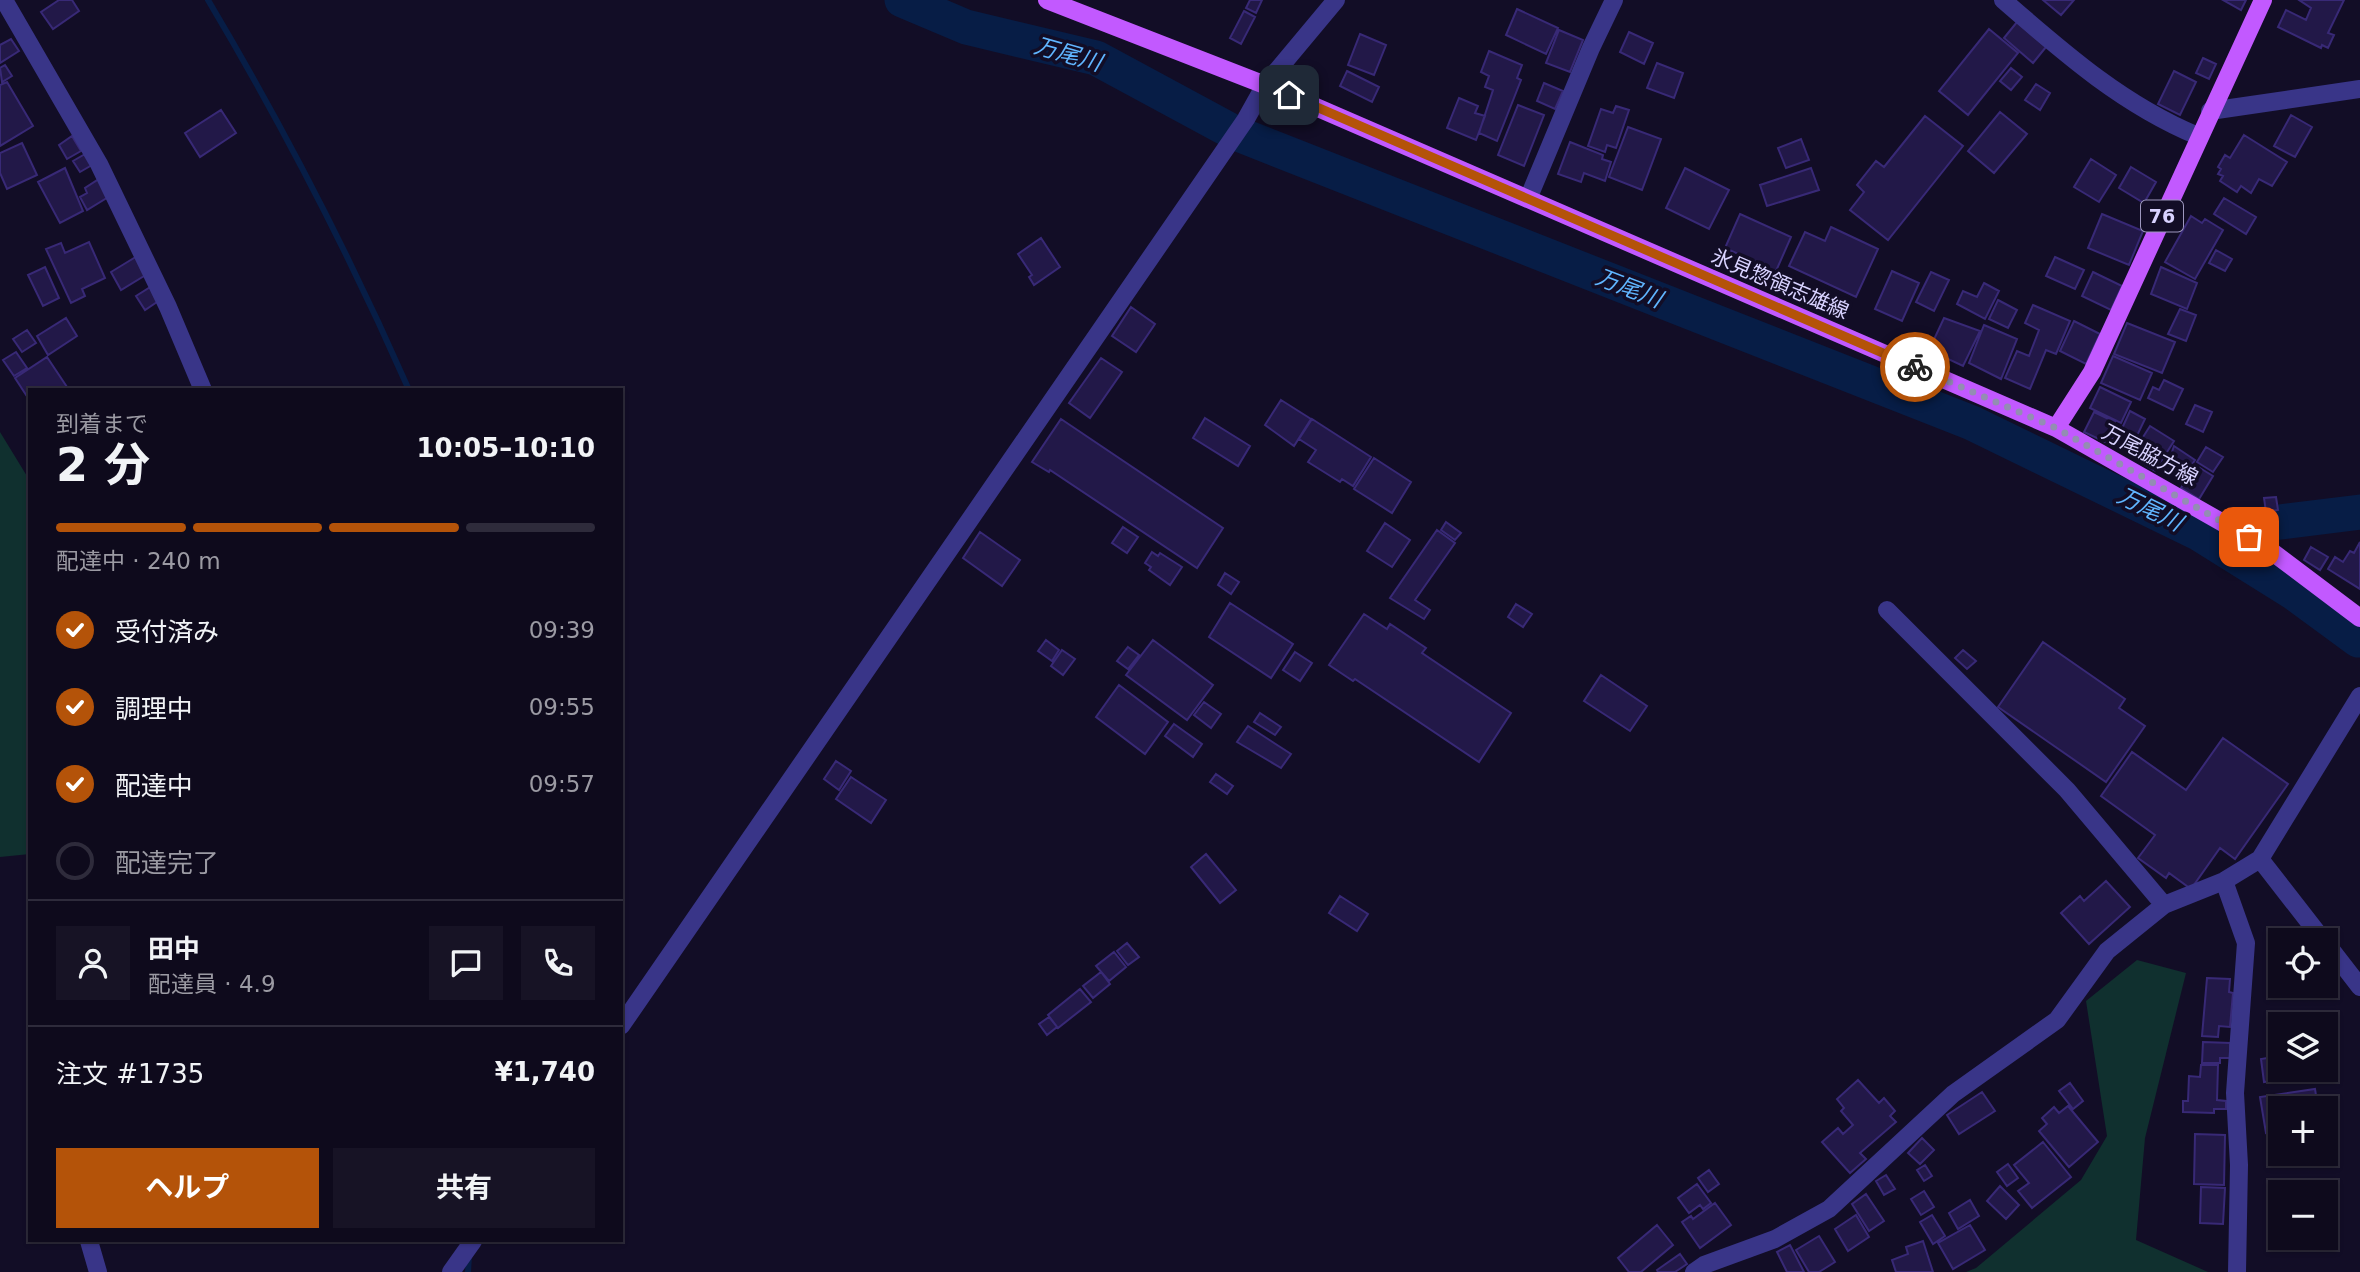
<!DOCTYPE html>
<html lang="ja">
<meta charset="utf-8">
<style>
body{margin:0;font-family:"DejaVu Sans","Noto Sans JP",sans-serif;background:#171325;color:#f1f3f6;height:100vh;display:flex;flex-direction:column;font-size:26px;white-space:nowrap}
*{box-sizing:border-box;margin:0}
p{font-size:23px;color:#9b9aa3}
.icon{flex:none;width:38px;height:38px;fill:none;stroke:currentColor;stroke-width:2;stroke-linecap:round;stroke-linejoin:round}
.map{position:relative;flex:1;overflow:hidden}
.panel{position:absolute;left:28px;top:388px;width:595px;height:854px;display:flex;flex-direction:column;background:#0e0a1c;border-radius:0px;box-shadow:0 2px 5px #0004,0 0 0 2px #2e2b3b}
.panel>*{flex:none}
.tools{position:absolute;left:2268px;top:928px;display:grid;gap:14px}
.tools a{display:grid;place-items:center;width:70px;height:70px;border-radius:0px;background:#0e0a1c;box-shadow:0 2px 5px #0004,0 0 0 2px #2e2b3b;font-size:35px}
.pin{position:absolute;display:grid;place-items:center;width:60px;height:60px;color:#fff;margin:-30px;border-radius:14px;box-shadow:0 4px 10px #0006}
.courier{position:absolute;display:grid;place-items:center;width:70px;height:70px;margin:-35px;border:5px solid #b45309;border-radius:50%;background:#fff;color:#222;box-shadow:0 2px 9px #0007}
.head em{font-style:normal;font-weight:700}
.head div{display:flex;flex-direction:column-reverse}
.head{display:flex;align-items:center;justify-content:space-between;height:119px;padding:0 28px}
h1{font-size:46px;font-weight:700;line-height:52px}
.bar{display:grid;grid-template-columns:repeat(4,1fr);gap:10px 7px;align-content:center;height:84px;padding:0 28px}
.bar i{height:9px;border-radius:5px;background:#2e2b3b}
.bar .selected{background:#b45309}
.bar p{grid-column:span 4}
.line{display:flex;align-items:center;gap:18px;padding:0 28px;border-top:2px solid #2e2b3b}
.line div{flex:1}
.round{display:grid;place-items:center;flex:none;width:74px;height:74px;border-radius:0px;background:#171325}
ol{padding:0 28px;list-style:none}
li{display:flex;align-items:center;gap:21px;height:77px}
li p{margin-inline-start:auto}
li .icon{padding:7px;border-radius:50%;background:#b45309;color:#fff;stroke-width:4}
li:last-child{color:#9b9aa3}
li i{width:38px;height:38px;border:4px solid #2e2b3b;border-radius:50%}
.action{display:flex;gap:14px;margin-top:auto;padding:14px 28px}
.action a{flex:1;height:80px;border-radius:0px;background:#b45309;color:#fff;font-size:28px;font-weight:700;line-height:80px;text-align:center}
.action a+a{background:#171325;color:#f1f3f6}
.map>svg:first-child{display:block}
.green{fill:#10302f}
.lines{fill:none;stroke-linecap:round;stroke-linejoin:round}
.stream{stroke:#071d46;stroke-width:6}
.river{stroke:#071d46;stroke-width:35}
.building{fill:#221848;stroke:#382976;stroke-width:2}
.minor{stroke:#393588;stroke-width:18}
.major{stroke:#c259ff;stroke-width:18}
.done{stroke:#938db3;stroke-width:7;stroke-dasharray:0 12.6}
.route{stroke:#b45309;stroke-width:9}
.labels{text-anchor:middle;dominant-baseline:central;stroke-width:7;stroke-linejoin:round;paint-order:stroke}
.shield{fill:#120d26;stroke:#9d97be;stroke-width:2}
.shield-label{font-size:19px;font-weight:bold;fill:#d8d2ff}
.street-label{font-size:21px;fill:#d8d2ff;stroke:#120d26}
.water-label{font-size:23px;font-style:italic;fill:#60b5ff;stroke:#120d26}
</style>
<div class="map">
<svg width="2360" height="1272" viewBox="0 0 2360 1272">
<rect width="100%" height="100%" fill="#120d26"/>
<path class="green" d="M0 432 30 481V854L0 857Z
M2137 960 2186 973 2145 1138 2136 1240 2208 1272H1966L1976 1268 2081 1180 2107 1136 2086 1001Z"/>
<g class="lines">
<path class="stream" d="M208 0C283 126 350 256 409 390
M2358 640 2360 643
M468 1272 469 1256"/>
<path class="river" d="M902 0 966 27 1096 58 1233 132 1972 423 2198 533 2294 593 2358 640
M2200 532 2360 512"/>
</g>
<path class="building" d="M59 0H72L79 11 53 29 41 12Z
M1250 0H1262L1256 13 1246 8Z
M2043 0H2074L2061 15Z
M2223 0H2246L2241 10Z
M2299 0H2344L2328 33 2334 35 2328 48 2322 45 2321 48 2278 27 2286 10 2306 20 2311 8Z
M1517 9 1558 28 1546 54 1506 35Z
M1244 11 1255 17 1241 44 1230 38Z
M2017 22 2046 47 2033 63 2004 38Z
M1989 29 2018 53 1968 115 1939 91Z
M1559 30 1583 40 1570 72 1546 63Z
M1629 32 1653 43 1644 64 1620 52Z
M1360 34 1386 45 1374 75 1348 65Z
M11 39 19 51 0 63V45Z
M1489 51 1522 65 1517 78 1521 80 1497 141 1479 133 1493 90 1485 87 1489 76 1481 72Z
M2203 58 2216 64 2209 79 2196 73Z
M1657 63 1683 73 1674 98 1647 88Z
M5 65 12 76 2 82 0 68Z
M2011 68 2022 77 2011 90 2000 81Z
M1347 71 1379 87 1372 102 1340 86Z
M2174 71 2196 82 2180 115 2158 104Z
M7 82 33 126 0 146V85Z
M1544 83 1563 91 1555 109 1537 101Z
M2036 84 2050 93 2040 110 2025 100Z
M1459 98 1478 106 1475 113 1485 116 1476 140 1447 128Z
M1518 105 1544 115 1524 166 1498 155Z
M1616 106 1629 110 1616 148 1607 145 1605 152 1588 146 1601 109 1613 113Z
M221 110 236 133 200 157 185 133Z
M2000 112 2027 134 1994 173 1968 151Z
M2291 115 2312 127 2295 157 2274 146Z
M1925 116 1963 146 1888 240 1850 210 1864 192 1857 185 1876 161 1884 167Z
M1628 127 1661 139 1642 190 1609 177Z
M2244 135 2287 162 2272 186 2259 179 2251 193 2241 186 2237 192 2220 181 2223 176 2218 174 2221 169 2218 167 2225 155 2230 158Z
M72 136 81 151 67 159 59 145Z
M1801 139 1809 160 1786 168 1778 148Z
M1570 142 1603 155 1602 159 1611 162 1605 181 1584 173 1581 182 1558 174Z
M22 143 37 175 7 189 0 173V153Z
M85 154 92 165 80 172 73 161Z
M2091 159 2116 175 2099 202 2074 187Z
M2131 167 2156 182 2144 203 2119 188Z
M65 168 83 211 60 223 38 182Z
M1685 168 1729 190 1709 229 1666 208Z
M1811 168 1819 190 1767 206 1760 185Z
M99 179 110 196 87 210 80 197 87 193 85 188Z
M2224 198 2256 217 2246 234 2214 214Z
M1740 214 1791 237 1776 271 1725 248Z
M2102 214 2143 231 2129 265 2088 248Z
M2191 216 2202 223 2205 219 2223 230 2195 279 2165 262Z
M1831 227 1878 249 1856 297 1789 266 1805 232 1825 241Z
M1041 238 1060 267 1034 285 1029 277 1032 275 1018 254Z
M89 242 105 278 82 289 85 296 71 303 46 249 61 243 65 253Z
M2216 250 2232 259 2225 271 2209 263Z
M139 255 149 273 121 290 111 272Z
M2055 257 2084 270 2075 289 2046 276Z
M45 267 59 298 43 306 28 275Z
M2161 267 2197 283 2187 309 2151 294Z
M1892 271 1919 283 1902 321 1875 309Z
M1931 272 1949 280 1934 311 1916 302Z
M2093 272 2122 286 2111 310 2082 296Z
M1984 283 1999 291 1985 319 1957 304 1963 291 1977 297Z
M152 286 160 300 145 310 136 296Z
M1998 300 2017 310 2008 328 1989 319Z
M2033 305 2070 321 2056 354 2046 350 2030 389 2005 378 2017 351 2029 356 2039 330 2025 323Z
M1131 307 1155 324 1136 352 1112 336Z
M2180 309 2196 315 2186 341 2168 334Z
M66 318 77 336 48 355 37 336Z
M1944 318 1980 331 1963 366 1929 350Z
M2074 321 2100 334 2086 364 2060 351Z
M2127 323 2175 342 2162 373 2114 354Z
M1984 325 2017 339 2001 379 1969 363Z
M27 330 36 343 22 352 13 339Z
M16 352 27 368 14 376 3 360Z
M2113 356 2152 373 2140 400 2101 383Z
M47 357 69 390H30V401L15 378Z
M1101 358 1122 372 1090 418 1069 403Z
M2164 380 2183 389 2173 410 2148 398 2153 387 2159 390Z
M2100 387 2131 402 2121 423 2090 408Z
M1281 400 1311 419 1294 446 1265 425Z
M2195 405 2212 412 2203 432 2186 424Z
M2130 411 2145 419 2134 442 2119 435Z
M2094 412 2115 422 2112 428 2117 431 2113 440 2107 438 2105 442 2084 432Z
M1205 418 1250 446 1238 466 1193 438Z
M1061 419 1223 528 1197 568 1050 470 1049 472 1032 462Z
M1312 419 1371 457 1353 486 1342 479 1340 482 1308 462 1316 450 1299 439Z
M2150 426 2174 441 2155 471 2131 456Z
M2174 446 2195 460 2184 477 2167 467Z
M2206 447 2223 457 2213 472 2197 462Z
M1374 458 1411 482 1392 513 1354 489Z
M2195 465 2213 476 2199 499 2181 488Z
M2276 497 2278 510 2266 512 2264 498Z
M1446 522 1461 533 1455 540 1441 530Z
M1385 523 1410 540 1392 567 1367 551Z
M1123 527 1138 537 1127 553 1112 543Z
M1437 530 1455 543 1415 600 1430 610 1424 619 1390 598Z
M980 532 1020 560 1002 586 963 558Z
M2360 542V589L2328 569 2335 557 2343 562 2350 551 2354 553Z
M2311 547 2328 557 2320 570 2304 560Z
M1152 552 1158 556 1160 553 1182 567 1170 585 1149 570 1151 567 1145 563Z
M1225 573 1239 582 1231 594 1218 585Z
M1230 603 1293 644 1271 678 1209 637Z
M1516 604 1532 614 1523 627 1508 617Z
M1364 614 1387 629 1390 624 1426 648 1422 653 1511 713 1479 762 1355 679 1353 681 1329 665Z
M1046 640 1059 650 1052 661 1038 651Z
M1153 640 1213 685 1187 720 1126 675Z
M2043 642 2125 699 2119 708 2145 726 2106 782 1998 707Z
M1128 647 1139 655 1128 669 1117 661Z
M1062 650 1075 659 1063 675 1051 666Z
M1963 650 1976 661 1967 669 1955 658Z
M1295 652 1312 663 1300 681 1283 670Z
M1601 675 1647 706 1630 731 1584 701Z
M1119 685 1168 722 1145 754 1096 717Z
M1204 702 1221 714 1211 728 1194 715Z
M1260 713 1281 727 1275 735 1254 722Z
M1174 724 1202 744 1193 757 1165 736Z
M1248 726 1291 754 1281 768 1237 742Z
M2223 738 2288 784 2235 859 2220 848 2191 889 2169 873 2166 878 2138 858 2155 835 2101 796 2132 752 2186 790Z
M836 761 851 771 839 790 824 779Z
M1216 774 1233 786 1227 794 1210 782Z
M851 777 886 800 871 823 836 799Z
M1206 854 1236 890 1220 903 1191 867Z
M2106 881 2130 907 2089 944 2061 913 2080 896 2084 901Z
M1340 896 1368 914 1357 931 1329 913Z
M1127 943 1139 957 1128 965 1117 951Z
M1114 952 1126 967 1109 981 1096 966Z
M1101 972 1110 984 1093 998 1083 986Z
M2207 978 2230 979 2229 992 2233 993 2230 1027 2219 1026 2218 1037 2202 1036Z
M1080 989 1091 1002 1058 1028 1048 1015Z
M1049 1017 1057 1027 1047 1035 1039 1024Z
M2203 1042 2230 1043V1058H2220V1063H2202Z
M2280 1056V1069H2308V1075L2264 1082 2261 1059Z
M2201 1065H2218L2217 1100 2226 1101V1109H2214V1113L2183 1112V1101H2188L2189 1076 2200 1077Z
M1858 1080 1879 1103 1884 1098 1895 1111 1890 1116 1896 1122 1860 1153 1866 1159 1850 1173 1822 1142 1838 1128 1843 1134 1853 1125 1841 1111 1844 1108 1837 1099Z
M2070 1083 2083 1101 2073 1109 2059 1091Z
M2315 1089 2318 1108H2280V1130L2266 1133 2260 1097Z
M1982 1092 1995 1111 1959 1134 1947 1115Z
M2068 1106 2098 1142 2069 1167 2039 1131 2047 1124 2042 1118 2054 1107 2059 1113Z
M2195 1134 2225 1135 2224 1185 2194 1184Z
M1922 1138 1934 1150 1920 1164 1908 1153Z
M2043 1142 2071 1177 2032 1208 2018 1191 2029 1183 2014 1165Z
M2008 1164 2018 1178 2007 1186 1997 1172Z
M1925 1165 1932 1176 1924 1181 1917 1170Z
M1709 1170 1719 1184 1708 1192 1698 1178Z
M1886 1175 1895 1189 1884 1195 1876 1181Z
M1697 1184 1711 1203 1703 1209 1700 1205 1689 1213 1678 1198Z
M2000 1186 2019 1205 2006 1219 1987 1201Z
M2201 1187 2225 1188 2223 1224 2200 1223Z
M1924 1191 1934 1207 1921 1215 1911 1199Z
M1866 1194 1884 1221 1869 1231 1852 1204Z
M1970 1200 1979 1216 1958 1229 1949 1213Z
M1715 1203 1731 1225 1700 1248 1682 1222 1691 1216 1693 1219Z
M1856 1215 1869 1237 1848 1251 1835 1229Z
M1932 1215 1945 1236 1933 1244 1920 1222Z
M1657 1225 1673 1245 1641 1272H1629L1618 1258Z
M1970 1225 1985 1250 1953 1269 1938 1243Z
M1819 1236 1835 1262 1819 1272H1809L1796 1250Z
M1923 1241 1933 1272H1896L1892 1260 1908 1254 1906 1247Z
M1790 1245 1804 1272H1787L1777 1252Z
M1680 1254 1687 1264 1675 1272H1658L1657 1270Z"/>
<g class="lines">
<path class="minor" d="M4 0 99 164 168 307 203 390
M2003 0C2064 53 2123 105 2198 136
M2210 111 2360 89
M1528 199 1591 48 1614 0
M1887 610 2067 790 2164 905
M2260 859 2323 940
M2224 881 2246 943 2235 1093 2239 1165 2237 1272
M2326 943 2360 987
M621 1026 1246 119 1265 85 1336 0
M89 1241 98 1272
M451 1272 473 1241
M1694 1272 1704 1265 1775 1239 1829 1209 1953 1094 2057 1020 2107 951 2164 905 2224 881 2260 859 2360 696"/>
<path class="major" d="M1047 0 1265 85 2056 428 2267 548 2360 618
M2056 428 2092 372 2263 0"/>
</g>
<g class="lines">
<path class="done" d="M1915 367 2056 428 2249 537"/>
<path class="route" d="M1289 95 1915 367"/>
</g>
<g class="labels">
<rect class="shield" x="2141" y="200.5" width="42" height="31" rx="5"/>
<g class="shield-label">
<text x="2162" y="216">76</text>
</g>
<g class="street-label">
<text transform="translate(1780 284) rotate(23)">氷見惣領志雄線</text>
<text transform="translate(2150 455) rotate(28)">万尾脇方線</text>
</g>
<g class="water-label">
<text transform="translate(1068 54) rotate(16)">万尾川</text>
<text transform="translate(1629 288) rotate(21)">万尾川</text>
<text transform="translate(2150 509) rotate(26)">万尾川</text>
</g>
</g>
</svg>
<div class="tools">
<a><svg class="icon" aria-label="locate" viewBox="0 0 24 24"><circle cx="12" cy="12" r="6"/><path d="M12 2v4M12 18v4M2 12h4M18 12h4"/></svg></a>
<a><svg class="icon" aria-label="layers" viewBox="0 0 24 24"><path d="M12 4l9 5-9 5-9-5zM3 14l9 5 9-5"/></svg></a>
<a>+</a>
<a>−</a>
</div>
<div class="pin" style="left:2249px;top:537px;background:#ea580c"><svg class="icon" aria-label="bag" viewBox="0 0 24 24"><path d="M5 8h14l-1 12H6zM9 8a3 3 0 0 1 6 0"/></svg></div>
<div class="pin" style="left:1289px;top:95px;background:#1f2937"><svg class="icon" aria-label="home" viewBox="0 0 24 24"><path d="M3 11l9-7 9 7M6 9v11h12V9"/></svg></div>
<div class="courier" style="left:1915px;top:367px"><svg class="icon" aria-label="bike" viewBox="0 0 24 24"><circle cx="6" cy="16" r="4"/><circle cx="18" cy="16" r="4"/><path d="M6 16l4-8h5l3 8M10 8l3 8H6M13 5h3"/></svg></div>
<section class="panel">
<div class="head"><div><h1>2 分</h1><p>到着まで</p></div><em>10:05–10:10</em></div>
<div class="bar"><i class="selected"></i><i class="selected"></i><i class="selected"></i><i></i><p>配達中 · 240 m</p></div>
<ol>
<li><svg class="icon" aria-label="check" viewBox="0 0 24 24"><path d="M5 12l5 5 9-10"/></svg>受付済み<p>09:39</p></li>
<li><svg class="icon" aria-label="check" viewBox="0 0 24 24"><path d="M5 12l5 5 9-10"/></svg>調理中<p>09:55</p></li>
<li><svg class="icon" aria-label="check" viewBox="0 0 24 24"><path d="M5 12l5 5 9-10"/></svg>配達中<p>09:57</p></li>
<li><i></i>配達完了</li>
</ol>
<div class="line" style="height:126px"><a class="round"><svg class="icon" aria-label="person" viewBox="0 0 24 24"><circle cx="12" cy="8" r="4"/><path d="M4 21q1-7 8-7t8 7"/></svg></a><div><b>田中</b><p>配達員 · 4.9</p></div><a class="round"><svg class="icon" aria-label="chat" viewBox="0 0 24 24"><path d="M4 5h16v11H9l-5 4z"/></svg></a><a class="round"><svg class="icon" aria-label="phone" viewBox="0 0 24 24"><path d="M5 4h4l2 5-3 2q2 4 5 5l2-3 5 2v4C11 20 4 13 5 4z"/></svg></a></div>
<div class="line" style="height:91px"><div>注文 #1735</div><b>¥1,740</b></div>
<div class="action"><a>ヘルプ</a><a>共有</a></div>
</section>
</div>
